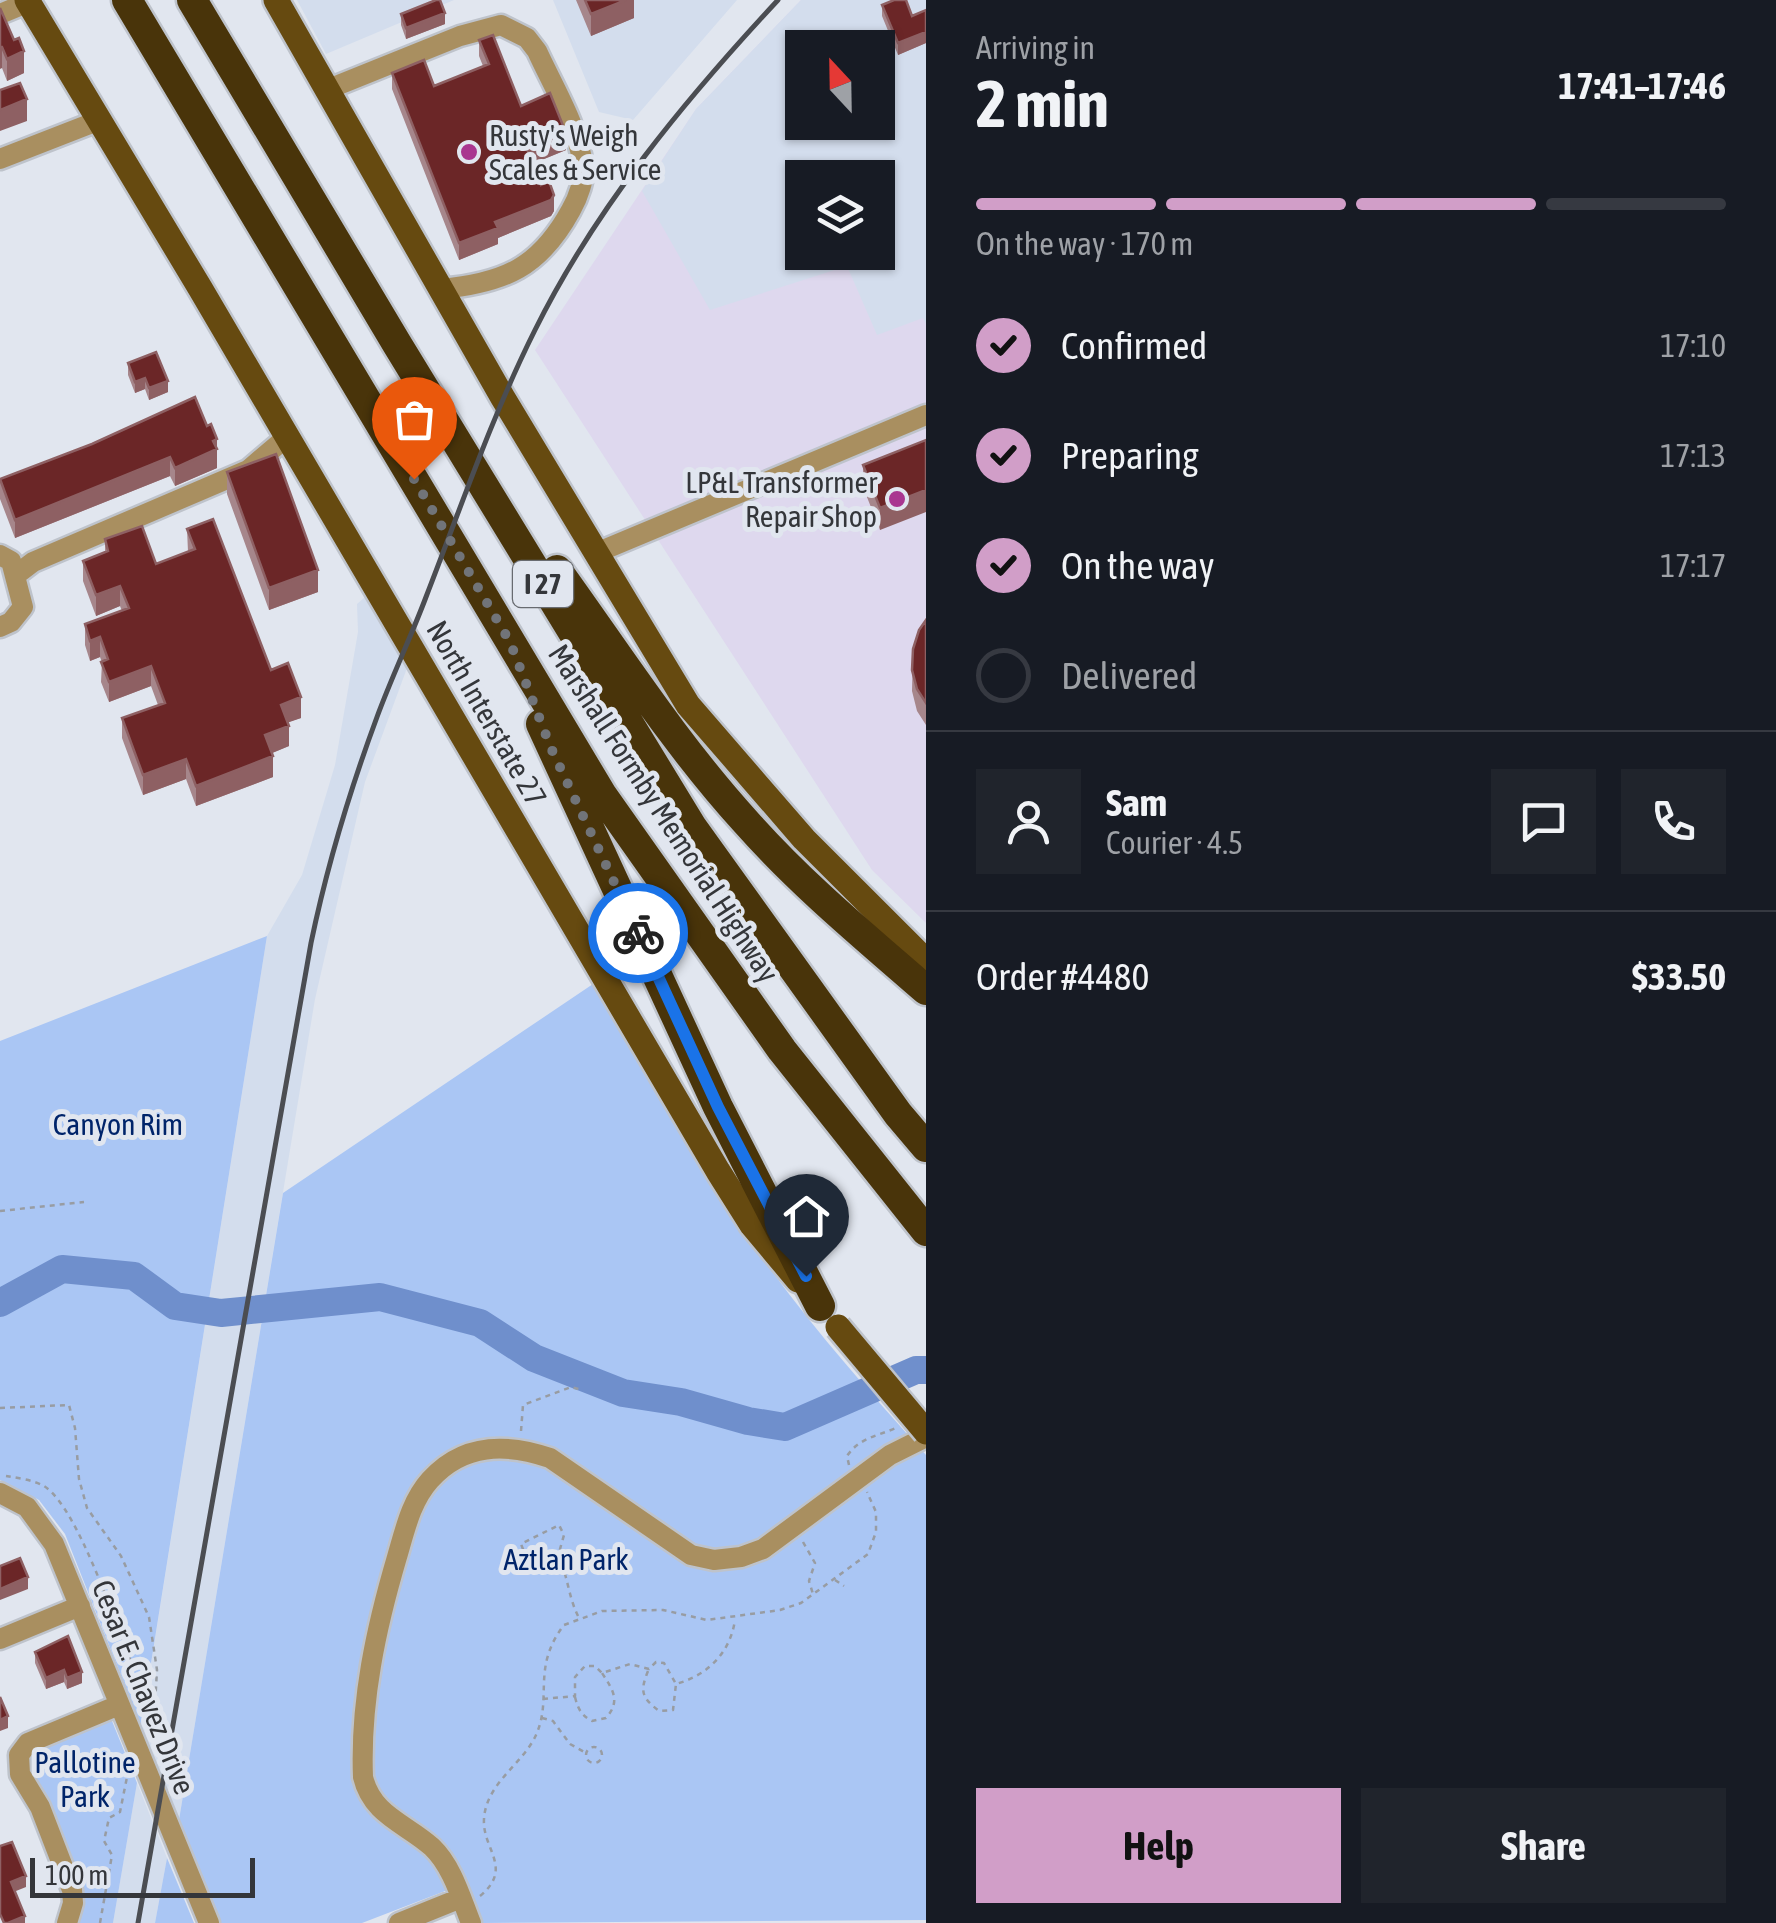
<!DOCTYPE html>
<meta charset="utf-8">
<style>
body{margin:0;font-family:"Asap Condensed",sans-serif;background:#20242c;color:#f1f3f6;height:100vh;display:flex;flex-direction:column;font-size:38px;white-space:nowrap}
*{box-sizing:border-box;margin:0}
p{font-size:32px;color:#9ea1a6}
.icon{flex:none;width:55px;height:55px;fill:none;stroke:currentColor;stroke-width:2;stroke-linecap:round;stroke-linejoin:round}
.map{position:relative;flex:1;overflow:hidden}
.panel{display:flex;flex-direction:column;background:#171b24;width:850px}
.panel>*{flex:none}
.needle{width:65px;rotate:338deg}
.controls{position:absolute;left:785px;top:30px;display:grid;gap:20px}
.controls a{display:grid;place-items:center;width:110px;height:110px;border-radius:0px;background:#171b24;box-shadow:0 2px 8px #0004;font-size:50px}
.scale{position:absolute;left:30px;bottom:25px;width:225px;box-sizing:border-box;padding-left:10px;border:5px solid #34363a;border-top:0;font-size:28px;line-height:35px;white-space:nowrap;color:#34363a;-webkit-text-stroke:8px #e1e6ef;paint-order:stroke}
.pin{position:absolute;display:grid;place-items:center;width:85px;height:85px;color:#fff;margin:-102px -42px;border-radius:50% 50% 50% 0;rotate:-45deg;box-shadow:0 0 10px #0007}
.pin .icon{rotate:45deg}
.courier{position:absolute;display:grid;place-items:center;width:100px;height:100px;margin:-50px;border:8px solid #1a73e8;border-radius:50%;background:#fff;color:#222;box-shadow:0 2px 12px #0007}
.headline em{font-style:normal;font-weight:700}
.headline div{display:flex;flex-direction:column-reverse}
.headline{display:flex;align-items:center;justify-content:space-between;height:170px;padding:0 50px}
h1{font-size:65px;font-weight:700;line-height:75px}
.bar{display:grid;grid-template-columns:repeat(4,1fr);gap:15px 10px;align-content:center;height:120px;padding:0 50px}
.bar i{height:12px;border-radius:8px;background:#363941}
.bar .active{background:#d19ec8}
.bar p{grid-column:span 4}
.line{display:flex;align-items:center;gap:25px;padding:0 50px;border-top:2px solid #363941}
.line div{flex:1}
.round{display:grid;place-items:center;flex:none;width:105px;height:105px;border-radius:0px;background:#20242c}
ol{padding:0 50px;list-style:none}
li{display:flex;align-items:center;gap:30px;height:110px}
li p{margin-inline-start:auto}
li .icon{padding:10px;border-radius:50%;background:#d19ec8;color:#111;stroke-width:4}
li:last-child{color:#9ea1a6}
li i{width:55px;height:55px;border:5px solid #363941;border-radius:50%}
.cta{display:flex;gap:20px;margin-top:auto;padding:20px 50px}
.cta a{flex:1;height:115px;border-radius:0px;background:#d19ec8;color:#111;font-size:40px;font-weight:700;line-height:115px;text-align:center}
.cta a+a{background:#20242c;color:#f1f3f6}
main{display:flex;flex:1;min-height:0}
.map>svg:first-child{display:block}
.commercial{fill:#ded8ee;fill-rule:evenodd}
.built{fill:#d3dded;fill-rule:evenodd}
.green{fill:#aac6f4}
.lines{fill:none;stroke-linecap:round;stroke-linejoin:round}
.river{stroke:#6f8fcc;stroke-width:28}
.minor-casing{stroke:#bec3cb;stroke-width:25}
.major-casing{stroke:#bec3cb;stroke-width:30}
.highway-casing{stroke:#bec3cb;stroke-width:35}
.path{stroke:#989ca2;stroke-width:2.5;stroke-dasharray:5 5;stroke-linecap:butt}
.minor{stroke:#a98f60;stroke-width:20}
.major{stroke:#664a10;stroke-width:25}
.highway{stroke:#49340a;stroke-width:30}
.rail{stroke:#4b4d52;stroke-width:5}
.major-bridge-casing{stroke:#bec3cb;stroke-width:30;stroke-linecap:butt}
.major-bridge{stroke:#664a10;stroke-width:25}
.wall{fill:#a6868b}
.shaded-wall{fill:#8e6063}
.building{fill:#6b2627;stroke:#8e6063;stroke-width:2.5}
.done{stroke:#717479;stroke-width:10;stroke-dasharray:0 18}
.route{stroke:#1a73e8;stroke-width:12}
.poi-dot{fill:#a93690;stroke:#e1e6ef;stroke-width:4}
.labels{text-anchor:middle;dominant-baseline:central;stroke-width:10;stroke-linejoin:round;paint-order:stroke}
.shield{fill:#e1e6ef;stroke:#686b70;stroke-width:2.5}
.shield-label{font-size:28px;font-weight:bold;fill:#34363a}
.poi-label{font-size:30px;fill:#34363a;stroke:#e1e6ef;text-anchor:start}
.street-label{font-size:30px;fill:#34363a;stroke:#e1e6ef}
.park-label{font-size:30px;fill:#00246a;stroke:#e1e6ef}
</style>
<main>
<div class="map">
<svg width="926" height="1923" viewBox="0 0 926 1923">
<rect width="100%" height="100%" fill="#e1e6ef"/>
<path class="commercial" d="M801 0H926V923L872 870 535 350 696 109ZM802 48H878V122H802ZM802 178H878V252H802Z"/>
<path class="built" d="M297 0H454L326 54Z
M553 0H737L633 120 599 112Z
M801 0H926V324L923 318 877 335 847 266 710 310 642 191 696 109ZM802 48H878V122H802ZM802 178H878V252H802Z
M365 597 407 668 365 782 315 999 179 1820 141 1727 267 936 302 875 335 765 358 632 357 604Z
M137 1783 167 1858 155 1923H113Z"/>
<path class="green" d="M267 936 141 1726 65 1534 39 1500 0 1480V1041Z
M593 984C644 1071 694 1160 752 1243 804 1319 865 1387 926 1455V1920L482 1923 466 1883 362 1923H221L179 1820 283 1193Z
M110 1716 137 1783 113 1923H75L78 1889 23 1752Z
M167 1858 194 1923H155Z"/>
<g class="lines">
<path class="river" d="M0 1303 62 1269 134 1276 175 1306 221 1313 380 1297 480 1323 534 1358 623 1393 681 1402 748 1421 785 1427 916 1370H926"/>
<defs>
<path id="minor" d="M0 14 29 2
M326 90 460 36 501 25 527 38 537 51C553 86 578 127 583 165 585 179 578 198 571 210 540 267 505 283 441 289
M0 159 100 120
M596 553 926 415
M0 555 11 561 23 607 11 622 0 627
M16 575 33 562 248 470 288 436
M0 1493 27 1507 54 1544 209 1923
M0 1639 80 1606
M67 1923 73 1903 72 1890 40 1807 20 1774 19 1755 28 1743 119 1705
M399 1923 461 1898
M471 1923C461 1898 452 1866 432 1847 405 1823 372 1815 363 1777 360 1702 376 1628 397 1557 405 1530 411 1501 430 1480 463 1443 506 1443 550 1458L691 1555 714 1560 741 1557 763 1549 890 1455 926 1437"/>
<path id="major" d="M27 0 200 288 718 1171 752 1225 798 1280
M276 0 503 398 688 705 804 839 926 961"/>
<path id="highway" d="M127 0 602 795 782 1050 926 1231
M192 0 397 344 692 827 898 1114 926 1147
M557 570C619 656 675 744 746 822 801 884 864 936 926 990
M541 724 718 1107 820 1306"/>
</defs>
<use href="#minor" class="minor-casing"/>
<use href="#major" class="major-casing"/>
<use href="#highway" class="highway-casing"/>
<path class="path" d="M0 1211 84 1202
M0 1408 69 1405 75 1428 79 1479 87 1508 121 1556 149 1617 157 1670 153 1739
M521 1431 523 1405 571 1387 582 1390
M849 1465 847 1456C859 1438 877 1436 896 1428
M6 1476C18 1478 33 1480 44 1486 79 1508 118 1632 136 1674L142 1691 141 1705
M803 1542 815 1563 809 1581 813 1594
M558 1556 526 1557 521 1544 559 1525 564 1535 558 1556C568 1575 568 1596 578 1616
M835 1580 844 1586
M648 1671C640 1691 641 1697 659 1711L673 1710 676 1684
M575 1697C578 1709 581 1715 592 1721L606 1718C621 1701 613 1690 602 1673
M543 1699 575 1696V1677L585 1666H595L602 1673 630 1664 649 1669 656 1662 664 1663 676 1684C708 1675 730 1653 735 1620
M542 1718 553 1721 570 1744 586 1753
M586 1755a8 8 0 1 1 16 0a8 8 0 1 1-16 0Z
M480 1896C514 1868 482 1849 484 1819 486 1783 523 1764 536 1735 553 1697 531 1668 564 1625L602 1611 663 1610 707 1620 780 1610 801 1603 868 1554 876 1532V1512L867 1492
M100 1923 112 1855 104 1841 109 1818 120 1812 128 1772"/>
<use href="#minor" class="minor"/>
<use href="#major" class="major"/>
<use href="#highway" class="highway"/>
<path class="rail" d="M138 1923 311 943C327 866 350 790 377 717 392 676 411 637 426 597 461 507 492 416 535 330 596 207 685 100 778 0"/>
<defs>
<path id="major-bridge" d="M838 1327 926 1432"/>
</defs>
<use href="#major-bridge" class="major-bridge-casing"/>
<use href="#major-bridge" class="major-bridge"/>
</g>
<path class="wall" d="M576 0H634V18L591 36Z
M882 5 912 16 926 10V43L898 55 882 16Z
M0 8 24 73 7 81 2 68Z
M401 14 445 24 406 39 401 25Z
M479 40 521 106 566 150 532 164 554 211 551 216 498 238V244L459 260 392 89V73L434 86 483 66 479 56Z
M128 363 168 392 149 400 145 389 135 393 128 375Z
M207 426 217 439V468L175 486 170 476 15 538 0 499V479Z
M926 440 880 530 863 487V465Z
M227 472 318 592 269 610 227 494Z
M187 529 301 718 288 722 289 746 272 753 273 777 196 806 186 779 143 795 122 738V718L158 705 151 686 109 702 101 682 102 662 100 657 90 661 85 645V624L122 611 120 606 96 616 83 581V561L105 552V539L156 564 188 552Z
M926 620V725L917 711 912 691 913 649Z
M35 1652 82 1683 67 1689 64 1682 46 1689 35 1663Z"/>
<path class="shaded-wall" d="M626 0H634V18L591 36V14Z
M445 13V24L406 39V28Z
M926 32V43L898 55V43Z
M0 47H2V68L0 69Z
M24 51V73L7 81V59Z
M27 99V121L0 131V110Z
M566 133V150L527 166V149Z
M554 195V211L551 216 498 238V244L459 260V243L495 222Z
M145 378V389L135 393V382Z
M168 381V392L149 400V388Z
M217 439V468L175 486V468Z
M170 457V476L15 538V520Z
M926 490V512L880 530V508Z
M318 570V592L269 610V588Z
M120 586V606L96 616V595Z
M100 637V657L90 661V641Z
M151 666V686L109 702V682Z
M301 697V718L281 725V705Z
M289 726V746L265 756V735Z
M273 756V777L196 806V786Z
M186 759V779L143 795V775Z
M28 1577V1589L0 1600V1589Z
M64 1670V1682L46 1689V1678Z
M82 1672V1683L67 1689V1678Z
M8 1716V1728L0 1731V1720Z
M26 1876V1887L11 1893V1882Z
M25 1916V1923H8Z"/>
<path class="building" d="M436 0H440L445 13 406 28 401 14Z
M585 0H626L591 14Z
M894 0H906L912 16 926 10V32L898 43 882 5Z
M0 8 14 40 19 38 24 51 7 59 2 47H0Z
M493 35 521 106 550 93 566 133 527 149 541 185 549 181 554 195 551 200 495 222 498 228 459 243 392 73 424 60 434 86 489 64 479 40Z
M20 83 27 99 0 110V90Z
M156 352 168 381 149 388 145 378 135 382 128 363Z
M195 397 207 426 211 424 217 439 213 441 217 449 175 468 170 457 15 520 0 479 92 444Z
M926 440V490L880 508 863 465Z
M276 454 318 570 269 588 227 472Z
M213 519 271 670 288 663 301 697 281 705 289 726 265 735 273 756 196 786 186 759 143 775 122 718 165 703 151 666 109 682 101 662 108 659 100 637 90 641 85 624 129 608 120 586 96 595 83 561 108 551 105 539 142 526 156 564 195 549 187 529Z
M926 620V703L917 689 912 670 913 649 919 630Z
M20 1558 28 1577 0 1589V1566Z
M68 1636 82 1672 67 1678 64 1670 46 1678 35 1652Z
M0 1697 8 1716 0 1720Z
M12 1842 26 1876 11 1882 25 1916 8 1923H4L0 1914V1846Z"/>
<g class="lines">
<path class="done" d="M414 479 510 642 551 748 638 933"/>
<path class="route" d="M638 933 718 1107 806 1276"/>
</g>
<g class="poi-dot">
<circle cx="469" cy="152" r="10"/>
<circle cx="897" cy="499" r="10"/>
</g>
<g class="labels">
<rect class="shield" x="513" y="561" width="60" height="46" rx="8"/>
<g class="shield-label">
<text x="543" y="584">I 27</text>
</g>
<g class="poi-label">
<text x="489" y="135">Rusty's Weigh<tspan x="489" dy="34">Scales &amp; Service</tspan></text>
<text x="877" y="482" text-anchor="end">LP&amp;L Transformer<tspan x="877" dy="34">Repair Shop</tspan></text>
</g>
<g class="street-label">
<text transform="translate(487 713) rotate(60)">North Interstate 27</text>
<text transform="translate(664 813) rotate(57)">Marshall Formby Memorial Highway</text>
<text transform="translate(144 1687) rotate(68)">Cesar E. Chavez Drive</text>
</g>
<g class="park-label">
<text x="118" y="1124">Canyon Rim</text>
<text x="566" y="1559">Aztlan Park</text>
<text x="85" y="1762">Pallotine<tspan x="85" dy="34">Park</tspan></text>
</g>
</g>
</svg>
<div class="controls">
<a><svg class="needle" viewBox="-14 -14 28 28"><path d="M0-13l5 13h-10z" fill="#e53935"/><path d="M0 13l5-13h-10z" fill="#9ea1a6"/></svg></a>
<a><svg class="icon" aria-label="layers" viewBox="0 0 24 24"><path d="M12 4l9 5-9 5-9-5zM3 14l9 5 9-5"/></svg></a>
</div>
<div class="scale">100 m</div>
<div class="pin" style="left:414px;top:479px;background:#ea580c"><svg class="icon" aria-label="bag" viewBox="0 0 24 24"><path d="M5 8h14l-1 12H6zM9 8a3 3 0 0 1 6 0"/></svg></div>
<div class="pin" style="left:806px;top:1276px;background:#1f2937"><svg class="icon" aria-label="home" viewBox="0 0 24 24"><path d="M3 11l9-7 9 7M6 9v11h12V9"/></svg></div>
<div class="courier" style="left:638px;top:933px"><svg class="icon" aria-label="bike" viewBox="0 0 24 24"><circle cx="6" cy="16" r="4"/><circle cx="18" cy="16" r="4"/><path d="M6 16l4-8h5l3 8M10 8l3 8H6M13 5h3"/></svg></div>
</div>
<section class="panel">
<div class="headline"><div><h1>2 min</h1><p>Arriving in</p></div><em>17:41–17:46</em></div>
<div class="bar"><i class="active"></i><i class="active"></i><i class="active"></i><i></i><p>On the way · 170 m</p></div>
<ol>
<li><svg class="icon" aria-label="check" viewBox="0 0 24 24"><path d="M5 12l5 5 9-10"/></svg>Confirmed<p>17:10</p></li>
<li><svg class="icon" aria-label="check" viewBox="0 0 24 24"><path d="M5 12l5 5 9-10"/></svg>Preparing<p>17:13</p></li>
<li><svg class="icon" aria-label="check" viewBox="0 0 24 24"><path d="M5 12l5 5 9-10"/></svg>On the way<p>17:17</p></li>
<li><i></i>Delivered</li>
</ol>
<div class="line" style="height:180px"><a class="round"><svg class="icon" aria-label="person" viewBox="0 0 24 24"><circle cx="12" cy="8" r="4"/><path d="M4 21q1-7 8-7t8 7"/></svg></a><div><b>Sam</b><p>Courier · 4.5</p></div><a class="round"><svg class="icon" aria-label="chat" viewBox="0 0 24 24"><path d="M4 5h16v11H9l-5 4z"/></svg></a><a class="round"><svg class="icon" aria-label="phone" viewBox="0 0 24 24"><path d="M5 4h4l2 5-3 2q2 4 5 5l2-3 5 2v4C11 20 4 13 5 4z"/></svg></a></div>
<div class="line" style="height:130px"><div>Order #4480</div><b>$33.50</b></div>
<div class="cta"><a>Help</a><a>Share</a></div>
</section>
</main>
